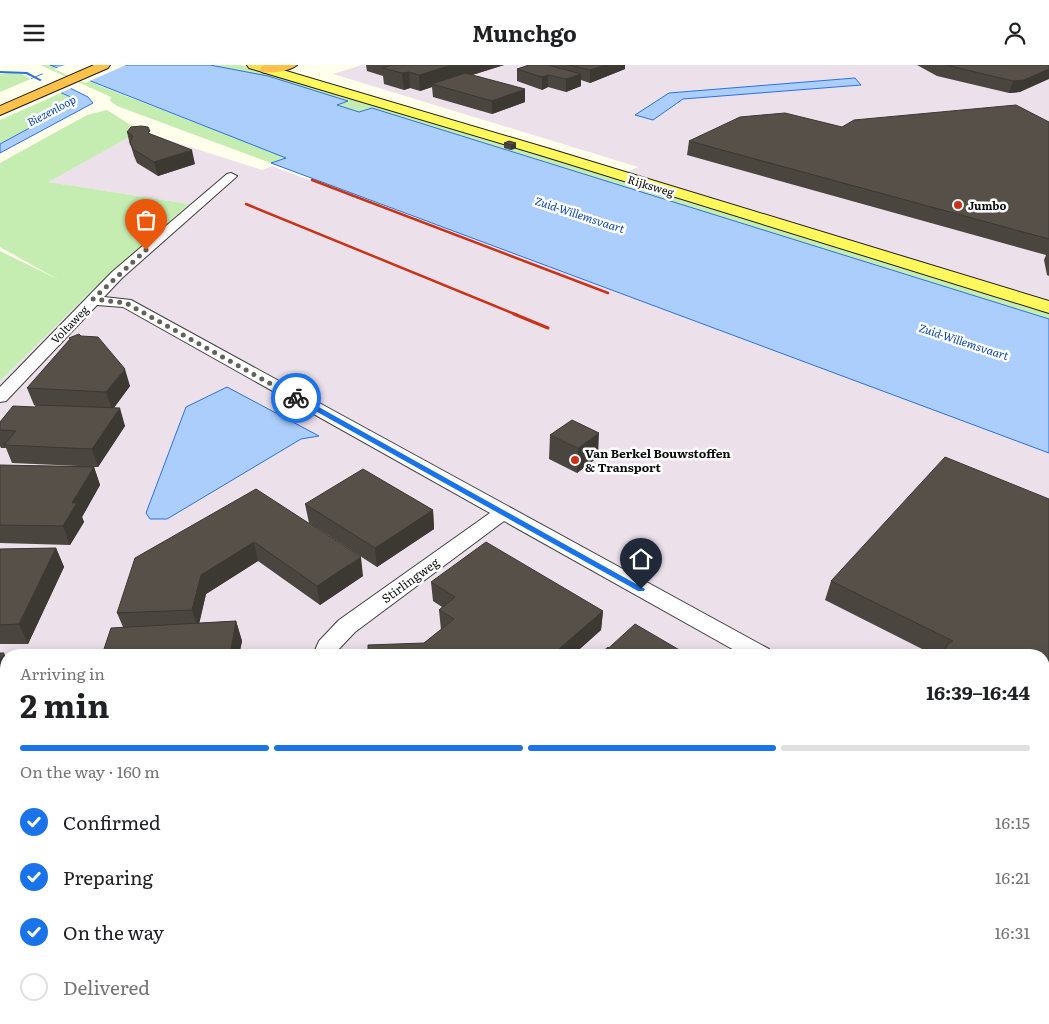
<!DOCTYPE html>
<meta charset="utf-8">
<style>
body{margin:0;font-family:Literata,serif;background:#f6f6f6;color:#202124;height:100vh;display:flex;flex-direction:column;font-size:19px;white-space:nowrap}
*{box-sizing:border-box;margin:0}
p{font-size:16px;color:#757577}
.icon{flex:none;width:28px;height:28px;fill:none;stroke:currentColor;stroke-width:2;stroke-linecap:round;stroke-linejoin:round}
.map{position:relative;flex:1;overflow:hidden}
.side{position:absolute;left:0px;top:584px;width:1050px;height:376px;display:flex;flex-direction:column;background:#fff;border-radius:20px 20px 0 0;box-shadow:0 2px 12px #0003}
.side>*{flex:none}
.pin{position:absolute;display:grid;place-items:center;width:42px;height:42px;color:#fff;margin:-51px -21px;border-radius:50% 50% 50% 0;rotate:-45deg;box-shadow:0 0 5px #0007}
.pin .icon{rotate:45deg}
.courier{position:absolute;display:grid;place-items:center;width:50px;height:50px;margin:-25px;border:4px solid #1a73e8;border-radius:50%;background:#fff;color:#222;box-shadow:0 1px 6px #0007}
.overview em{font-style:normal;font-weight:700}
.overview div{display:flex;flex-direction:column-reverse}
.overview{display:flex;align-items:center;justify-content:space-between;height:85px;padding:0 20px}
h1{font-size:32px;font-weight:700;line-height:38px}
.bar{display:grid;grid-template-columns:repeat(4,1fr);gap:8px 5px;align-content:center;height:60px;padding:0 20px}
.bar i{height:6px;border-radius:4px;background:#e0e0e0}
.bar .on{background:#1a73e8}
.bar p{grid-column:span 4}
ol{padding:0 20px;list-style:none}
li{display:flex;align-items:center;gap:15px;height:55px}
li p{margin-inline-start:auto}
li .icon{padding:5px;border-radius:50%;background:#1a73e8;color:#fff;stroke-width:4}
li:last-child{color:#757577}
li i{width:28px;height:28px;border:2px solid #e0e0e0;border-radius:50%}
header{display:flex;justify-content:space-between;align-items:center;height:65px;padding:0 20px;background:#fff;font-size:22px;font-weight:700}
.map>svg:first-child{display:block}
.industrial{fill:#ece0eb;fill-rule:evenodd}
.green{fill:#c5edb2}
.water{fill:#accefc;stroke:#2c72d9}
.pier{fill:#ffffec}
.lines{fill:none;stroke-linecap:round;stroke-linejoin:round}
.stream{fill:#2c72d9;fill-rule:evenodd}
.minor-casing{stroke:#404040;stroke-width:2}
.primary-casing{stroke:#1e1e1e;stroke-width:2}
.trunk-casing{stroke:#1e1e1e;stroke-width:2}
.motorway-casing{stroke:#1e1e1e;stroke-width:2}
.minor{fill:#fff;fill-rule:evenodd}
.primary{fill:#fff85c;fill-rule:evenodd}
.trunk{fill:#ffdc53;fill-rule:evenodd}
.motorway{fill:#ffc14a;fill-rule:evenodd}
.rail-far1{stroke:#c93318;stroke-width:2.5}
.rail{stroke:#c93318;stroke-width:3}
.wall{fill:#4a453e}
.shaded-wall{fill:#3c3832}
.building{fill:#565048;stroke:#3c3832}
.route{fill:#1a73e8}
.done{stroke:#62625b;stroke-width:5;stroke-dasharray:0 9}
.poi-dot{fill:#c93318;stroke:#fff;stroke-width:2}
.labels{text-anchor:middle;dominant-baseline:central;stroke-width:5;stroke-linejoin:round;paint-order:stroke}
.far-water-label{font-size:11px;font-style:italic;fill:#0b45a9;stroke:#fff}
.far-street-label{font-size:11px;fill:#0d0d0d;stroke:#fff}
.far-poi-label{font-size:11px;font-weight:bold;fill:#0d0d0d;stroke:#fff;text-anchor:start}
.poi-label{font-size:12px;font-weight:bold;fill:#0d0d0d;stroke:#fff;text-anchor:start}
.street-label{font-size:12px;fill:#0d0d0d;stroke:#fff}
</style>
<header><svg class="icon" aria-label="menu" viewBox="0 0 24 24"><path d="M4 6h16M4 12h16M4 18h16"/></svg>Munchgo<svg class="icon" aria-label="person" viewBox="0 0 24 24"><circle cx="12" cy="8" r="4"/><path d="M4 21q1-7 8-7t8 7"/></svg></header>
<div class="map">
<svg width="1049" height="959" viewBox="0 0 1049 959">
<rect width="100%" height="100%" fill="#ffffec"/>
<path class="industrial" d="M362 0H1049V959H0V316L87 230 189 139 46 117 140 66 262 105 272 101 381 142 539 192 602 118 638 102 333 9ZM6 590H1044V954H6Z"/>
<path class="green" d="M40 0H50L103 22 287 93 271 98 117 41 110 36 111 32Z
M210 0H240L262 6 1049 246V254L372 43 359 47 336 40 347 36Z
M10 8 22 9 31 14 0 27V9Z
M61 28 75 34 74 39 0 79V55Z
M107 45 140 66 48 117 189 139 87 230 0 316V186L59 215 0 182V98L87 50Z"/>
<path class="water" d="M50 0H210L268 11 348 36 337 40 359 47 372 43 1049 254V388L271 98 286 93Z
M42 9 88 32 93 38 0 88V79L74 39 75 34 31 14Z
M855 13 861 20 683 34 653 55 635 50 669 28Z
M227 322 319 371 301 374 167 454H150L146 448 186 342Z"/>
<path class="pier" d="M65 0H126L85 18 54 4Z
M46 8 74 22 58 29 29 15Z"/>
<g class="lines">
<path class="stream" d="M0 6 27 7 42 15 40 16 26 9 0 8Z"/>
<defs>
<path id="minor" d="M231 108 237 111 235 113 122 213 104 232 131 235 769 584 772 590H743L504 456 355 567 337 586 335 590H313L319 576 339 555 490 448 123 242 97 240 6 336 0 337V322L112 207 227 109Z
M1044 735 1049 737V760L1044 758Z
M1049 927V959H1031L1029 954H1044V929Z
M266 954H296L297 959H265Z"/>
<path id="primary" d="M266 0 550 84 1049 236V248L540 90 262 7 260 4 262 1Z"/>
<path id="trunk" d="M247 0H266L272 4 266 8 249 3Z"/>
<path id="motorway" d="M94 0H110L108 3 0 50V41Z
M268 0H297C290 6 271 9 262 7L260 4 262 1Z"/>
</defs>
<use href="#minor" class="minor-casing"/>
<use href="#primary" class="primary-casing"/>
<use href="#trunk" class="trunk-casing"/>
<use href="#motorway" class="motorway-casing"/>
<use href="#minor" class="minor"/>
<use href="#primary" class="primary"/>
<use href="#trunk" class="trunk"/>
<use href="#motorway" class="motorway"/>
<path class="rail-far1" d="M312 115 608 228
M246 139 517 250"/>
<path class="rail" d="M514 249 548 263"/>
</g>
<path class="wall" d="M366 0H504L472 10 525 37 492 49 433 32 432 22 420 26 410 23 404 25 384 19 383 11 367 6Z
M529 0H625V4L590 18 581 15V21L566 27 548 22 542 25 517 16V4Z
M917 0H1049L1020 27 1009 28 937 11Z
M1049 57V211L1047 210 1044 195 1046 190 687 90 689 76 842 62Z
M127 67 150 69 195 99 158 111 137 98 134 91 131 81 130 80Z
M509 76 516 83 511 85 504 83V78Z
M69 273 130 321 114 343 125 361 98 402H94L100 420 82 452 84 457 70 480 0 478V400L79 401 12 398 6 383H1L0 381V357L35 342 36 341 34 340 27 323 70 275Z
M550 370 598 392 577 408 549 394Z
M256 424 363 511 320 540 258 496 206 529 199 558 236 556 242 576 239 590H102L123 562 117 548Z
M1049 434V693L1044 690V590H934L825 535 831 516Z
M305 439 433 445 434 464 377 502 309 458Z
M56 483 64 502 28 579H0V484Z
M431 517 603 546 601 565 573 590H368L424 578 441 565 439 545 442 542 433 536Z
M334 954H488V959H334Z
M542 954H667L668 959H542Z
M686 954H713L714 959H686Z
M782 954H809L806 959H789Z
M813 954H834L832 957 819 958Z
M842 954H861L858 959H849Z"/>
<path class="shaded-wall" d="M452 0H504L437 21 432 19V22L420 26 419 10Z
M605 0H625V4L590 18V5Z
M1049 4V14L1020 27 1009 28 1013 16Z
M409 7 410 23 404 25 402 8Z
M581 9V21L566 27V14Z
M548 10V22L542 25V12Z
M525 24V37L492 49V36Z
M516 78V83L511 85V80Z
M192 85 195 99 158 111 154 97Z
M125 304 130 321 112 345 106 327Z
M120 343 125 361 98 402 92 384Z
M599 368 598 392 577 408 578 383Z
M94 402 100 420 82 452 84 457 70 480 63 461 72 438Z
M433 445 434 464 377 502 375 483Z
M254 477 258 496 206 529 198 564 192 545 201 510Z
M56 483 64 502 28 579 19 559Z
M361 492 363 511 320 540 317 521Z
M603 546 601 565 573 590H552Z
M236 556 242 576 239 590H230Z
M4 588 6 593V623L0 637V596Z
M203 954H217L216 959H202Z
M806 954H809L806 959H804Z"/>
<path class="building" d="M392 0H452L419 10 409 7 402 8 382 3Z
M529 0H548L581 9 566 14 548 10 542 12 517 4Z
M569 0H605L590 5Z
M946 0H1049V4L1024 15 1013 16Z
M465 8 525 24 492 36 432 19Z
M1016 40 1049 57V174L689 76 740 52 785 48 842 62 854 55Z
M141 61 148 62 150 66 148 68 192 85 154 97 133 84 130 77 133 71 127 67 131 62Z
M509 76 516 78 511 80 504 78Z
M79 269 81 271 98 272 125 304 106 327 27 323 70 274 69 273Z
M37 340 120 343 92 384 4 380 16 366 0 365V357L13 341 35 342Z
M572 355 599 368 578 383 550 370Z
M945 392 1049 434V668L1044 665V590H940L949 578 953 576 831 516Z
M0 400 94 402 72 438H77L63 461 0 460Z
M363 404 433 445 375 483 305 439Z
M256 424 361 492 317 521 254 477 201 510 192 545 117 548 135 493Z
M486 477 603 546 552 590H368V580L424 578 454 554 439 545 455 532 431 517Z
M56 483 19 559 0 560V484Z
M236 556 230 590H102L111 563Z
M635 559 688 590H601Z
M608 582 609 583 601 590H599Z
M0 588H4L0 596Z
M6 875V884H3Z
M6 901V954H203L202 959H0V902Z
M334 954H434L373 959H334Z
M544 954H667L668 959H544Z
M688 954H713L714 959H689Z"/>
<path class="route" d="M294 331H299L645 524 644 526H638L294 334Z"/>
<g class="lines">
<path class="done" d="M146 185 93 234 126 238 296 333"/>
</g>
<g class="poi-dot">
<circle cx="958" cy="140" r="5"/>
<circle cx="575" cy="395" r="5"/>
</g>
<g class="labels">
<g class="far-water-label">
<text transform="translate(51 45) rotate(-28)">Biezenloop</text>
<text transform="translate(580 149) rotate(18)">Zuid-Willemsvaart</text>
<text transform="translate(964 276) rotate(18)">Zuid-Willemsvaart</text>
</g>
<g class="far-street-label">
<text transform="translate(651 120) rotate(17)">Rijksweg</text>
<text transform="translate(69 259) rotate(-46)">Voltaweg</text>
</g>
<g class="far-poi-label">
<text x="968" y="140">Jumbo</text>
</g>
<g class="poi-label">
<text x="585" y="388">Van Berkel Bouwstoffen<tspan x="585" dy="14">&amp; Transport</tspan></text>
</g>
<g class="street-label">
<text transform="translate(410 515) rotate(-36)">Stirlingweg</text>
</g>
</g>
</svg>
<div class="pin" style="left:146px;top:185px;background:#ea580c"><svg class="icon" aria-label="bag" viewBox="0 0 24 24"><path d="M5 8h14l-1 12H6zM9 8a3 3 0 0 1 6 0"/></svg></div>
<div class="pin" style="left:641px;top:524px;background:#1f2937"><svg class="icon" aria-label="home" viewBox="0 0 24 24"><path d="M3 11l9-7 9 7M6 9v11h12V9"/></svg></div>
<div class="courier" style="left:296px;top:333px"><svg class="icon" aria-label="bike" viewBox="0 0 24 24"><circle cx="6" cy="16" r="4"/><circle cx="18" cy="16" r="4"/><path d="M6 16l4-8h5l3 8M10 8l3 8H6M13 5h3"/></svg></div>
<section class="side">
<div class="overview"><div><h1>2 min</h1><p>Arriving in</p></div><em>16:39–16:44</em></div>
<div class="bar"><i class="on"></i><i class="on"></i><i class="on"></i><i></i><p>On the way · 160 m</p></div>
<ol>
<li><svg class="icon" aria-label="check" viewBox="0 0 24 24"><path d="M5 12l5 5 9-10"/></svg>Confirmed<p>16:15</p></li>
<li><svg class="icon" aria-label="check" viewBox="0 0 24 24"><path d="M5 12l5 5 9-10"/></svg>Preparing<p>16:21</p></li>
<li><svg class="icon" aria-label="check" viewBox="0 0 24 24"><path d="M5 12l5 5 9-10"/></svg>On the way<p>16:31</p></li>
<li><i></i>Delivered</li>
</ol>
</section>
</div>
